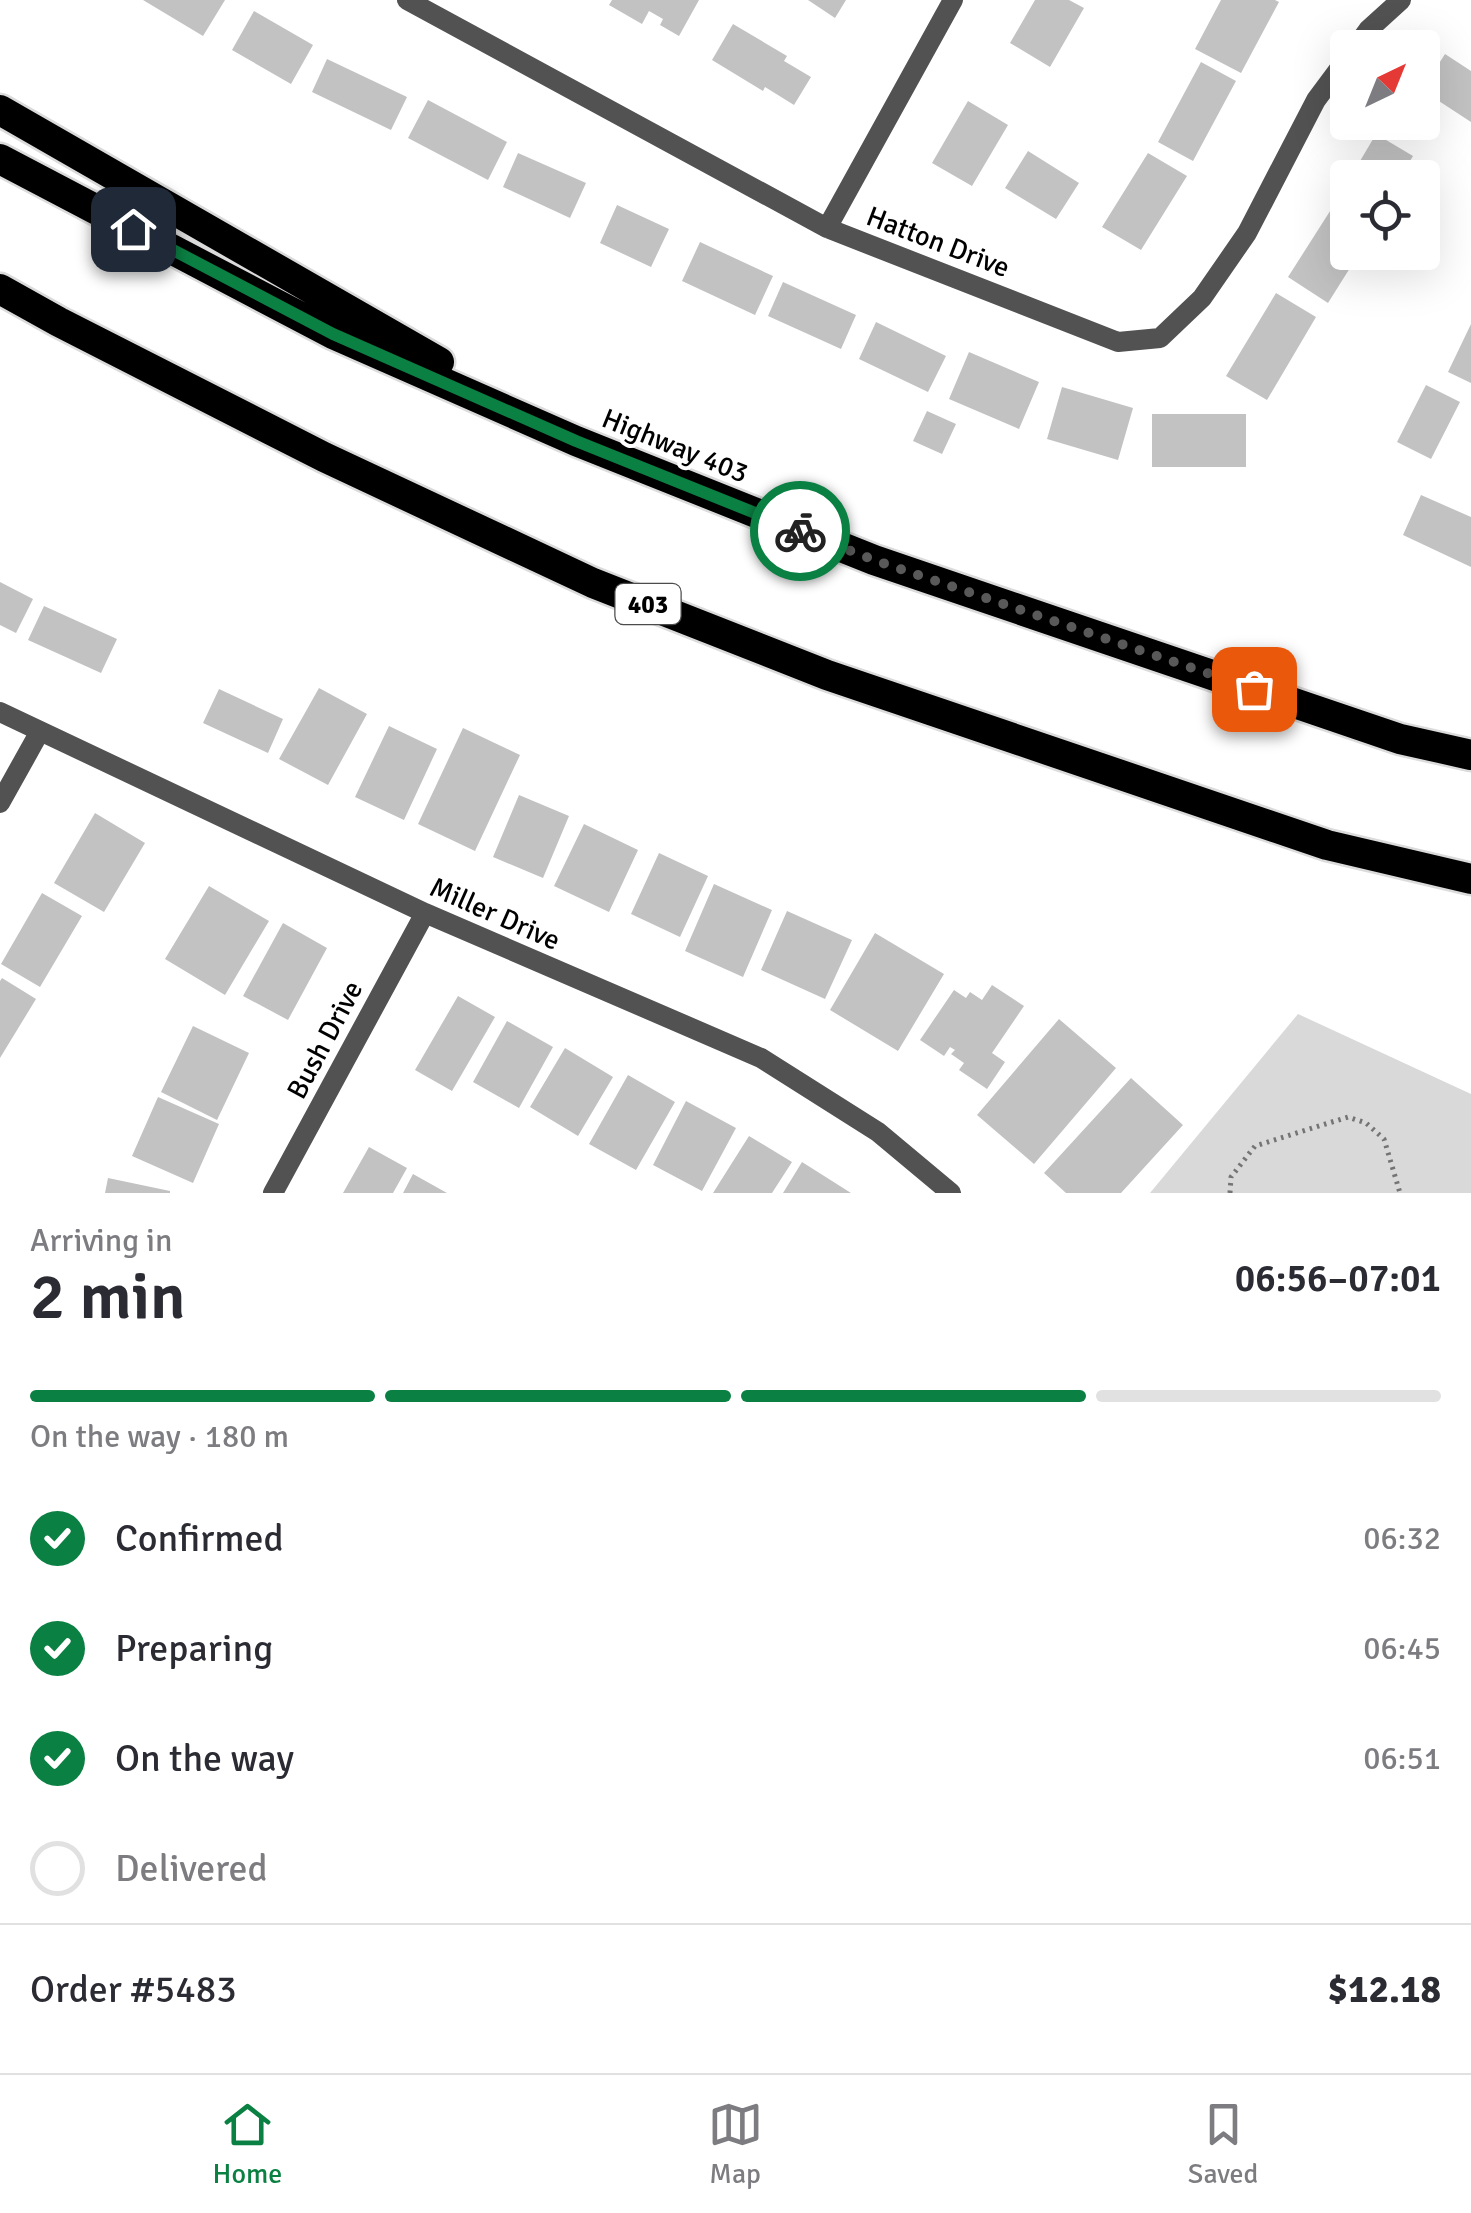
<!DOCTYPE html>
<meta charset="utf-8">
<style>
body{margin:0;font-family:Signika,sans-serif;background:#f7f7f7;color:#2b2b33;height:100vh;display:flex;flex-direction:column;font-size:38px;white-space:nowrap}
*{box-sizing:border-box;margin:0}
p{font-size:32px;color:#7c7c81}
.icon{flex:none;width:55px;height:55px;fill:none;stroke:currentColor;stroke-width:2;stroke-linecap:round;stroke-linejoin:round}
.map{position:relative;height:1193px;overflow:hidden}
.panel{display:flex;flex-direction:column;background:#fff;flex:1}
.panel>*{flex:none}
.needle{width:65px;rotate:43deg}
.buttons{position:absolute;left:1330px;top:30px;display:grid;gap:20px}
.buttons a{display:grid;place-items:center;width:110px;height:110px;border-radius:10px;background:#fff;box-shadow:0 10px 40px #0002;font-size:50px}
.pin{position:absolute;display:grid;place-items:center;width:85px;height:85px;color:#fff;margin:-42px;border-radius:20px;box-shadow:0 5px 15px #0006}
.courier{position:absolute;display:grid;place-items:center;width:100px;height:100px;margin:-50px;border:8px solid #0b8043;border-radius:50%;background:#fff;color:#222;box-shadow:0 2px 12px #0007}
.summary em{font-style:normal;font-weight:600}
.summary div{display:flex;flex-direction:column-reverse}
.summary{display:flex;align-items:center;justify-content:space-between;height:170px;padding:0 30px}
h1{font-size:65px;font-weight:600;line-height:75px}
.bar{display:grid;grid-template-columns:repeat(4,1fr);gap:15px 10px;align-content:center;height:120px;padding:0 30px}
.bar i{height:12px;border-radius:8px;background:#e1e1e2}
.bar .on{background:#0b8043}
.bar p{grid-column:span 4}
.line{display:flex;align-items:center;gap:25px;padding:0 30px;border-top:2px solid #e1e1e2}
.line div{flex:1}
ol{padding:0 30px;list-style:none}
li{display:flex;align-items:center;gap:30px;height:110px}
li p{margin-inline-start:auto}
li .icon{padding:10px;border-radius:50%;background:#0b8043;color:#fff;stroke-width:4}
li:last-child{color:#7c7c81}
li i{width:55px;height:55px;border:5px solid #e1e1e2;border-radius:50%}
.tabs{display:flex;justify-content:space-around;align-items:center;height:140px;border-top:2px solid #e1e1e2;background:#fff;font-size:28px;color:#7c7c81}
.tabs a{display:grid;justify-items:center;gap:5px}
.tabs .on{color:#0b8043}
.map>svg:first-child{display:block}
.green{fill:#d9d9d9}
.building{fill:#c2c2c2}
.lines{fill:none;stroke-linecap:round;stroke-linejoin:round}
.highway-casing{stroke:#dbdbdb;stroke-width:35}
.path{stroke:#747474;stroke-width:5;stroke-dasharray:2.5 5;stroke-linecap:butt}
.street{stroke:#525252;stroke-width:20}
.highway{stroke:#000;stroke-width:30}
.done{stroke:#595959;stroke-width:10;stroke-dasharray:0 18}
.route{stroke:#0b8043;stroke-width:12}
.labels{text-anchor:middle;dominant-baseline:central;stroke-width:8;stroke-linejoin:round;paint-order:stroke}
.shield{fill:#fff;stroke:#4c4c4c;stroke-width:2.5}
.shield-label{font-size:25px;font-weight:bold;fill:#000}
.street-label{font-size:28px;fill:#000;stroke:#fff}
</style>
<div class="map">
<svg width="1471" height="1193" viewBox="0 0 1471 1193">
<rect width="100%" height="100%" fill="#fff"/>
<path class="green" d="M1298 1014 1471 1094V1193H1150Z"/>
<path class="building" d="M143 0H225L203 36Z
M612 0H699L679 36 660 25 663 19 649 11 642 24 609 5Z
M808 0H846L835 18Z
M1035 0H1069L1084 8 1050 67 1010 43Z
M1221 0H1275L1279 2 1241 73 1195 49Z
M254 11 313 45 291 84 232 50Z
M733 24 787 56 784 61 811 77 794 105 765 87 763 91 712 60Z
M1445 54 1471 71V122L1422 90Z
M327 59 407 97 391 130 312 92Z
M1201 62 1236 81 1193 161 1158 142Z
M428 100 507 142 488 180 408 138Z
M968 101 1008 125 972 186 932 163Z
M1376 134 1413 156 1400 178H1350Z
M1028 151 1079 183 1056 219 1005 188Z
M518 153 586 183 570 218 503 187Z
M1148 153 1187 176 1141 250 1102 227Z
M617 205 669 229 651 267 600 243Z
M1332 208 1348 218V252H1360L1328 303 1288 277Z
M700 242 773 276 755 315 682 281Z
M783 282 856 315 841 349 768 316Z
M1276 293 1316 317 1267 400 1226 376Z
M876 322 946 356 928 392 859 359Z
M1471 324V383L1448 372Z
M969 352 1039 382 1019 429 949 399Z
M1426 385 1460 402 1431 459 1397 442Z
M1062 387 1133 408 1118 460 1047 439Z
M927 411 956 424 942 454 913 441Z
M1152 414H1246V467H1152Z
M1421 495 1471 517V567L1403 535Z
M0 582 33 599 16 633 0 625Z
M44 606 117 639 101 673 28 640Z
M319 688 367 714 328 785 279 759Z
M219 689 283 719 268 753 203 723Z
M389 726 437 749 404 820 355 797Z
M463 728 520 755 475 851 418 824Z
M519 795 569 816 543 878 493 857Z
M95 813 145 843 104 912 54 883Z
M584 824 638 850 609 912 554 886Z
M659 853 708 876 680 937 631 914Z
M714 884 772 910 743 977 685 951Z
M209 886 269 921 225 995 165 959Z
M42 893 82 916 40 987 1 964Z
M787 911 852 940 825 999 761 970Z
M283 923 327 948 288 1020 243 996Z
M875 933 944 974 898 1051 830 1010Z
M2 978 36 999 0 1058V981Z
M992 985 1024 1006 992 1053 1005 1062 987 1089 959 1070 964 1063 951 1054 955 1050 950 1047 944 1056 920 1040 954 990 966 998 970 992 982 1000Z
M458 996 495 1017 452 1091 415 1070Z
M1059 1019 1116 1068 1034 1164 977 1115Z
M507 1021 553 1047 519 1108 473 1082Z
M193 1026 249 1053 217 1120 161 1092Z
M565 1048 613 1077 578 1136 530 1107Z
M628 1075 675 1102 636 1170 589 1144Z
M1131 1078 1183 1125 1121 1193H1066L1044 1173Z
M158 1097 219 1124 193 1183 132 1156Z
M686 1101 736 1128 702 1191 653 1165Z
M749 1136 792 1162 772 1193H713Z
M369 1147 407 1168 393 1193H343Z
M802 1162 851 1193H783Z
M413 1174 447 1193H403Z
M108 1178 170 1191V1193H105Z"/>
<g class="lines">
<defs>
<path id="highway" d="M0 110 439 362
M0 159 333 334 576 441 874 560 1400 739 1471 755
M0 289 59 322 324 457 593 583 827 675 1327 845 1471 879"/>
</defs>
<use href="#highway" class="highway-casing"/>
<path class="path" d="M1230 1193 1231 1177 1255 1146 1348 1117 1366 1123 1384 1139 1400 1193"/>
<path class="street" d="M407 0 827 228 1118 342 1160 338 1202 298 1247 233 1316 100 1348 57
M1355 48 1368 30 1401 0
M827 228 953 0
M0 712 425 913 761 1058 878 1132 951 1193
M0 803 39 733
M273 1193 425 913"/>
<use href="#highway" class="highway"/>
</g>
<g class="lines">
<path class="done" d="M800 531 874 560 1254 689"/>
<path class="route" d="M133 229 333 334 576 441 800 531"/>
</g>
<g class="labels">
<rect class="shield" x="615.5" y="584" width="65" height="40" rx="8"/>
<g class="shield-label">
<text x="648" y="604">403</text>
</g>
<g class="street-label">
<text transform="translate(938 242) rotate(21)">Hatton Drive</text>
<text transform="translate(675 446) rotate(22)">Highway 403</text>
<text transform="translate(495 914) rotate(24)">Miller Drive</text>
<text transform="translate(325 1040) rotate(-62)">Bush Drive</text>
</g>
</g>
</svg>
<div class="buttons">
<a><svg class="needle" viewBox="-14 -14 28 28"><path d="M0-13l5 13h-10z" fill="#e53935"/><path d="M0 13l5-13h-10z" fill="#7c7c81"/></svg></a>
<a><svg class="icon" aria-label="locate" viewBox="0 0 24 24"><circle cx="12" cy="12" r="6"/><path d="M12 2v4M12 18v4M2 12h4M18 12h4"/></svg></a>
</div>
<div class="pin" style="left:1254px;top:689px;background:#ea580c"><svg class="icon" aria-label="bag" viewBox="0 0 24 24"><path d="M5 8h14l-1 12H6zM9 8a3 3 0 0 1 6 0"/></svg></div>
<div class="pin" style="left:133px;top:229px;background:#1f2937"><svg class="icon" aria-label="home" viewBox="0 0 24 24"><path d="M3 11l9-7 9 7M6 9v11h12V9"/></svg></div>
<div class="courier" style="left:800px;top:531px"><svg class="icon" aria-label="bike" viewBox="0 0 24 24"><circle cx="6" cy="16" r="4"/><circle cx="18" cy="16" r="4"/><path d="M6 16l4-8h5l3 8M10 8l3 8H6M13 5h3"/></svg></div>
</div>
<section class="panel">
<div class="summary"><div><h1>2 min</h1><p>Arriving in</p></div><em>06:56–07:01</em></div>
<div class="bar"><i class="on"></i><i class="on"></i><i class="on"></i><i></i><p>On the way · 180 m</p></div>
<ol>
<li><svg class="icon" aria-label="check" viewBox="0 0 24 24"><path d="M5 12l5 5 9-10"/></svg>Confirmed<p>06:32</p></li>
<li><svg class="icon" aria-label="check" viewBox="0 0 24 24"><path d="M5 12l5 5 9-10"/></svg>Preparing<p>06:45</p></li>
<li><svg class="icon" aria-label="check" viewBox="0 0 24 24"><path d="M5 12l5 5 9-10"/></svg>On the way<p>06:51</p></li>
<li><i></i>Delivered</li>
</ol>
<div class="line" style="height:130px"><div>Order #5483</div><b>$12.18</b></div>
</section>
<nav class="tabs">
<a class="on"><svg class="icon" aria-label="home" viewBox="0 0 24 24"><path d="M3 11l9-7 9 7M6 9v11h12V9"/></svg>Home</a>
<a><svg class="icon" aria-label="map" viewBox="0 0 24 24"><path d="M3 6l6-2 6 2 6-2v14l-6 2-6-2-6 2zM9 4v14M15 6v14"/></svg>Map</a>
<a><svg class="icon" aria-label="saved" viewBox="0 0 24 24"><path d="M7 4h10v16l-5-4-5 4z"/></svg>Saved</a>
</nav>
